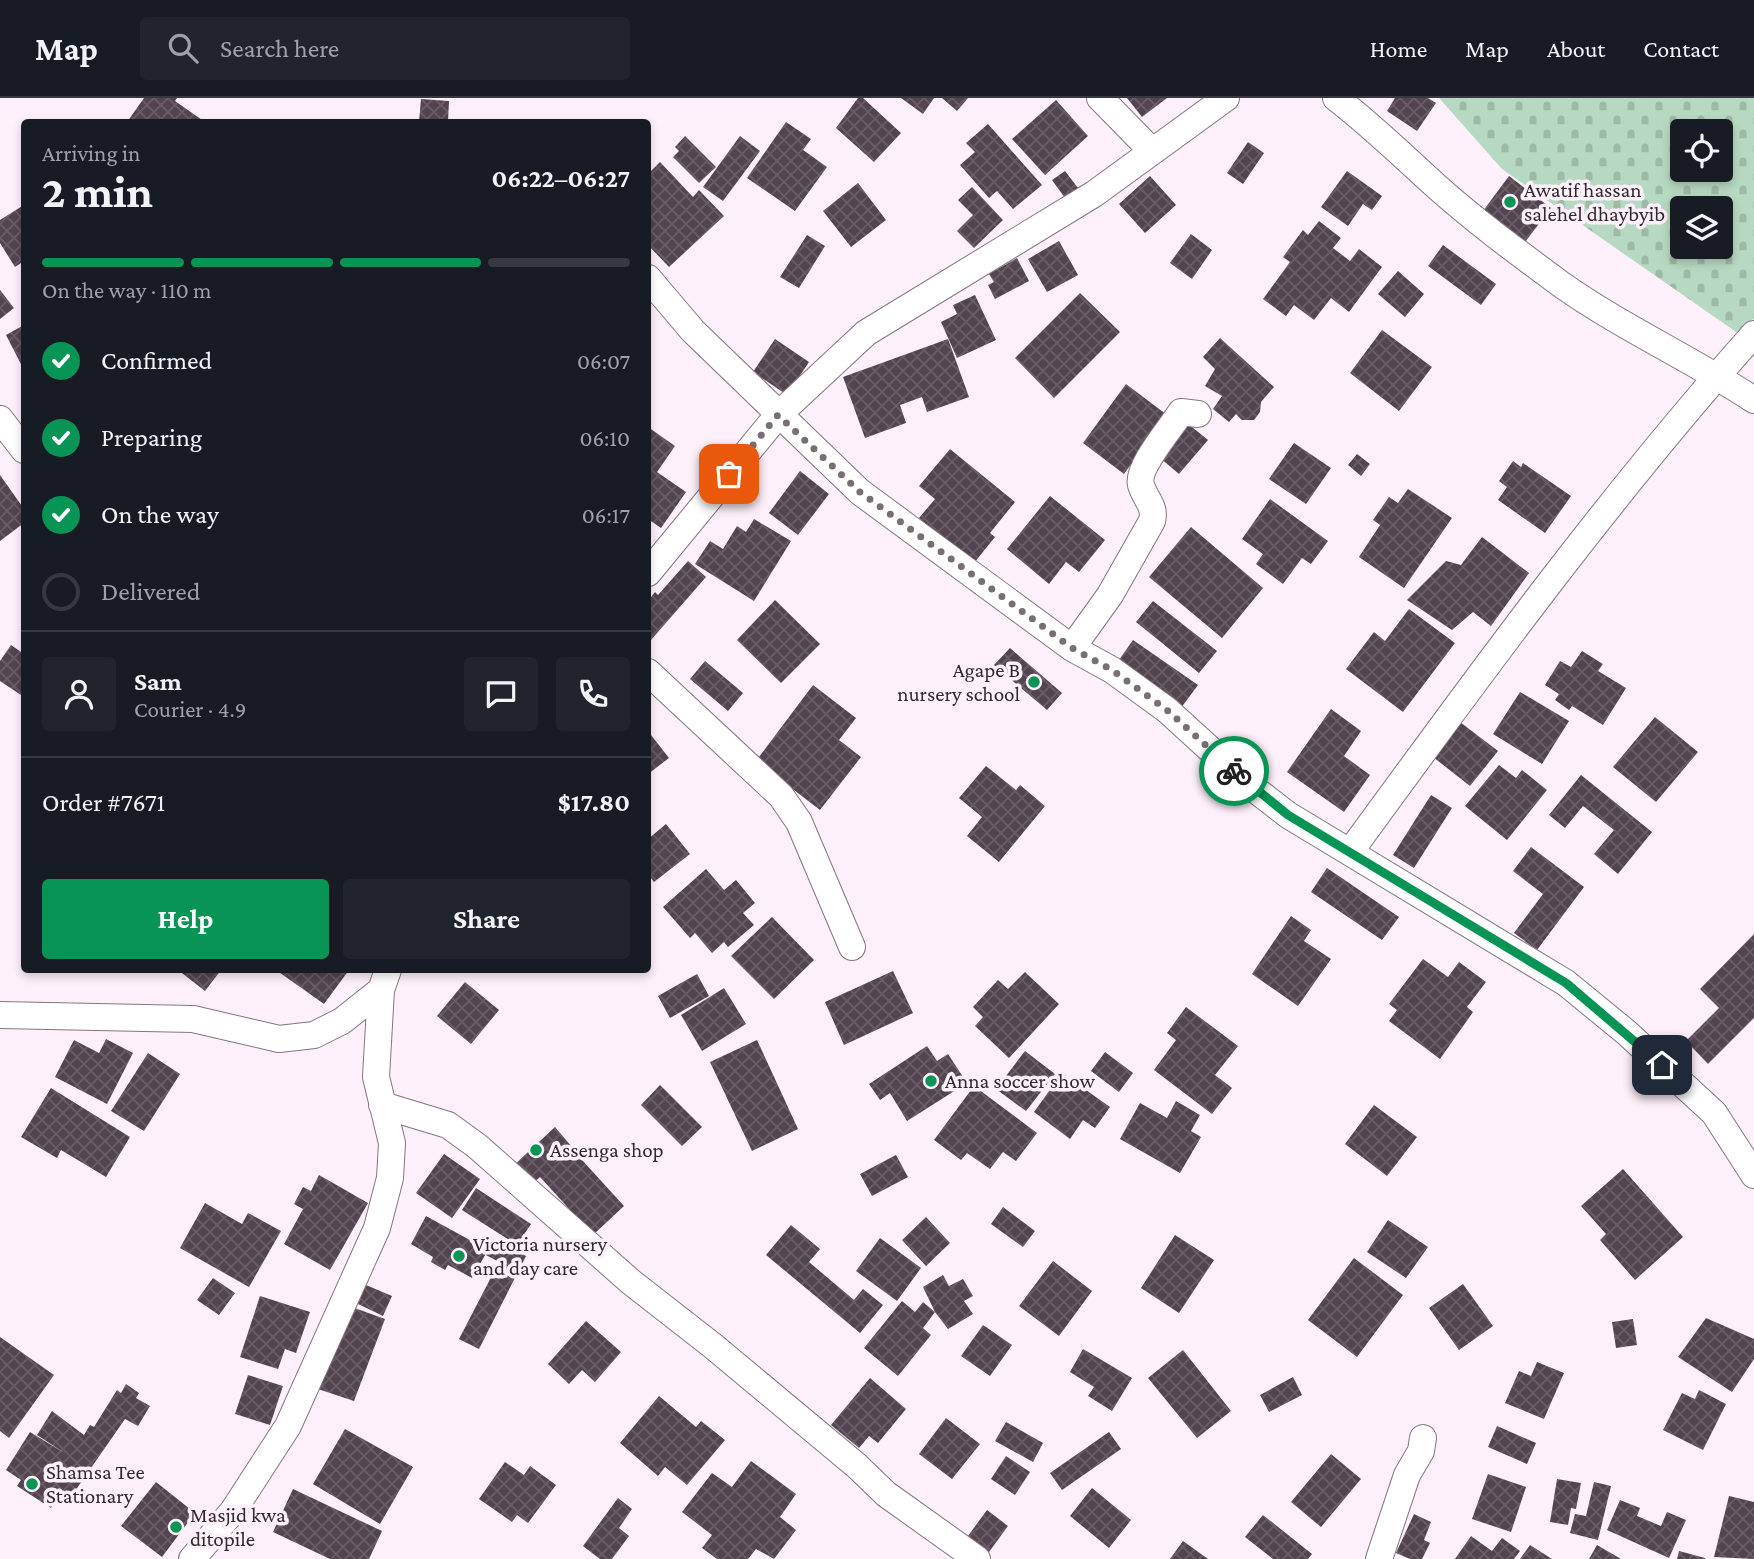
<!DOCTYPE html>
<meta charset="utf-8">
<style>
body{margin:0;font-family:"Crimson Pro",serif;background:#20242c;color:#f1f3f6;height:100vh;display:flex;flex-direction:column;font-size:26px;white-space:nowrap}
*{box-sizing:border-box;margin:0}
p{font-size:23px;color:#9ea1a6}
.icon{flex:none;width:38px;height:38px;fill:none;stroke:currentColor;stroke-width:2;stroke-linecap:round;stroke-linejoin:round}
.map{position:relative;flex:1;overflow:hidden}
.sheet{position:absolute;left:21px;top:21px;width:630px;height:854px;display:flex;flex-direction:column;background:#171b24;border-radius:7px;box-shadow:0 4px 10px #0003}
.sheet>*{flex:none}
.buttons{position:absolute;left:1670px;top:21px;display:grid;gap:14px}
.buttons a{display:grid;place-items:center;width:63px;height:63px;border-radius:7px;background:#171b24;box-shadow:0 4px 10px #0003;font-size:35px}
.pin{position:absolute;display:grid;place-items:center;width:60px;height:60px;color:#fff;margin:-30px;border-radius:14px;box-shadow:0 4px 10px #0006}
.courier{position:absolute;display:grid;place-items:center;width:70px;height:70px;margin:-35px;border:5px solid #079454;border-radius:50%;background:#fff;color:#222;box-shadow:0 2px 9px #0007}
.summary em{font-style:normal;font-weight:700}
.summary div{display:flex;flex-direction:column-reverse}
.summary{display:flex;align-items:center;justify-content:space-between;height:119px;padding:0 21px}
h1{font-size:46px;font-weight:700;line-height:52px}
.bar{display:grid;grid-template-columns:repeat(4,1fr);gap:10px 7px;align-content:center;height:84px;padding:0 21px}
.bar i{height:9px;border-radius:5px;background:#363941}
.bar .on{background:#079454}
.bar p{grid-column:span 4}
.line{display:flex;align-items:center;gap:18px;padding:0 21px;border-top:2px solid #363941}
.line div{flex:1}
.round{display:grid;place-items:center;flex:none;width:74px;height:74px;border-radius:7px;background:#20242c}
ol{padding:0 21px;list-style:none}
li{display:flex;align-items:center;gap:21px;height:77px}
li p{margin-inline-start:auto}
li .icon{padding:7px;border-radius:50%;background:#079454;color:#fff;stroke-width:4}
li:last-child{color:#9ea1a6}
li i{width:38px;height:38px;border:4px solid #363941;border-radius:50%}
.button{display:flex;gap:14px;margin-top:auto;padding:14px 21px}
.button a{flex:1;height:80px;border-radius:7px;background:#079454;color:#fff;font-size:28px;font-weight:700;line-height:80px;text-align:center}
.button a+a{background:#20242c;color:#f1f3f6}
header{display:flex;align-items:center;gap:42px;box-sizing:border-box;height:98px;padding:0 35px;background:#171b24;border-bottom:2px solid #363941}
header strong{font-size:33px}
nav{display:flex;gap:38px;margin-inline-start:auto;font-size:24px}
.search{width:490px;height:63px;background:#20242c;display:flex;align-items:center;gap:18px;box-sizing:border-box;padding:0 24px;border-radius:7px;color:#9ea1a6;font-size:26px}
.map>svg:first-child{display:block}
.cemetery{fill:url(#cemetery-stones);fill-rule:evenodd}
.building{fill:url(#building-cross-hatch)}
.lines{fill:none;stroke-linecap:round;stroke-linejoin:round}
.street-casing{stroke:#84747f;stroke-width:28}
.street{stroke:#fff;stroke-width:26}
.done{stroke:#786f75;stroke-width:7;stroke-dasharray:0 12.6}
.route{stroke:#079454;stroke-width:9}
.poi-dot{fill:#079454;stroke:#fef0fa;stroke-width:2.5}
.labels{text-anchor:middle;dominant-baseline:central;stroke-width:7;stroke-linejoin:round;paint-order:stroke}
.poi-label{font-size:21px;fill:#30292e;stroke:#fef0fa;text-anchor:start}
</style>
<header>
<strong>Map</strong>
<div class="search"><svg class="icon" aria-label="search" viewBox="0 0 24 24"><circle cx="10" cy="10" r="6"/><path d="M15 15l6 6"/></svg>Search here</div>
<nav><a>Home</a><a>Map</a><a>About</a><a>Contact</a></nav>
</header>
<div class="map">
<svg width="1754" height="1461" viewBox="0 0 1754 1461">
<defs>
<pattern id="cemetery-stones" width="16" height="16" patternUnits="userSpaceOnUse" patternTransform="scale(1.75)"><rect width="16" height="16" fill="#b7d9c1"/><path d="M2 7V4a2 2 0 0 1 4 0v3zM10 15v-3a2 2 0 0 1 4 0v3z" fill="#9ebaa6"/></pattern>
<pattern id="building-cross-hatch" width="8" height="8" patternUnits="userSpaceOnUse" patternTransform="scale(1.75)"><rect width="8" height="8" fill="#53454f"/><path d="M0 0l8 8M0 8l8-8" fill="none" stroke="#695d66"/></pattern>
</defs>
<rect width="100%" height="100%" fill="#fef0fa"/>
<path class="cemetery" d="M1439 0H1754V220L1739 236 1502 71ZM1682 33H1720V72H1682ZM1682 110H1720V149H1682Z"/>
<path class="building" d="M144 0H177L175 3 205 24H127Z
M858 0H863L901 35 874 64 836 30Z
M901 0H934L923 16Z
M942 0H968L957 13Z
M1127 0H1167L1142 19Z
M1395 0H1428L1436 5 1417 33 1387 13Z
M421 1 449 3 448 24H419Z
M1056 2 1088 38 1045 77 1012 41Z
M786 24 811 41 803 52 827 69 795 113 747 80Z
M988 26 1042 87 1013 111 997 93 989 100 960 67 975 54 966 45Z
M685 38 716 69 699 85 673 59 679 53 675 49Z
M740 38 760 53 723 103 703 89Z
M1248 44 1264 55 1243 86 1227 75Z
M660 64 693 99 699 92 724 118 669 169 648 147V76Z
M1065 73 1078 90 1065 100 1052 82Z
M1347 73 1382 98 1372 112 1363 106 1348 128 1321 109Z
M1150 78 1176 107 1145 135 1119 106Z
M1509 78 1551 110 1522 148 1480 117Z
M858 85 886 122 851 149 823 113Z
M972 89 1003 122 974 150 957 133 973 117 958 102Z
M24 107V163L15 169 0 145V122Z
M1319 123 1341 140 1333 150 1350 163 1359 151 1382 169 1349 214 1331 200 1314 222 1294 207 1286 218 1263 201 1290 164 1283 159 1303 132 1308 137Z
M1191 136 1212 152 1192 181 1170 165Z
M807 137 825 148 799 190 780 179Z
M1059 143 1078 177 1047 194 1028 161Z
M1443 147 1496 186 1481 207 1428 168Z
M1017 160 1029 183 995 201 988 187 994 184 989 176Z
M1398 173 1424 196 1405 219 1378 196Z
M0 192 14 210 0 221Z
M1080 195 1120 234 1054 300 1015 260Z
M975 197 996 242 957 260 941 224 957 216 953 207Z
M24 227V272L6 237Z
M1382 232 1432 269 1399 313 1350 275Z
M1220 240 1274 289 1261 304 1260 314 1254 322H1242L1236 316 1229 324 1213 311 1222 298 1205 288 1215 271 1203 259Z
M775 241 809 264 787 297 753 274Z
M948 241 969 299 927 314 922 299 900 307 906 325 865 340 843 279Z
M1126 286 1167 317 1124 376 1083 345Z
M1187 325 1208 342 1179 376 1159 359Z
M648 329 675 348 657 374 686 394 661 430 648 421Z
M1294 345 1331 370 1306 406 1269 381Z
M950 351 1015 404 990 435 995 439 974 465 919 420 935 401 919 388Z
M1357 356 1370 366 1361 378 1348 367Z
M1513 363 1521 369 1523 365 1571 398 1545 435 1498 402 1507 389 1499 383Z
M800 373 829 396 798 437 769 415Z
M0 377 24 411V425L0 443Z
M1408 391 1452 420 1404 490 1359 459 1380 427 1373 422 1389 399 1398 405Z
M1050 398 1105 442 1079 474 1066 464 1049 486 1007 451Z
M1270 401 1328 443 1311 466 1302 460 1283 486 1256 466 1263 456 1242 441Z
M754 421 791 443 754 503 695 466 710 443 723 451 737 428 746 434Z
M1191 429 1263 490 1222 540 1149 479Z
M1482 439 1529 475 1491 528 1473 514 1452 532 1407 502 1446 463 1461 467Z
M688 463 706 479 651 542 648 539V503L655 494 658 497Z
M775 502 820 546 781 585 737 542Z
M1153 503 1217 553 1199 575 1136 524Z
M1409 511 1455 545 1403 614 1346 571 1374 534 1385 543Z
M1133 542 1198 587 1178 614 1114 569Z
M11 547 24 556V599L0 583V563Z
M1010 550 1062 595 1047 612 994 567Z
M1582 553 1603 566 1598 573 1626 590 1603 627 1572 608 1569 612 1555 602 1559 596 1545 587 1560 563 1571 569Z
M705 563 743 595 728 613 690 581Z
M813 587 856 620 839 642 861 659 820 712 756 663Z
M1520 594 1569 623 1542 666 1493 636Z
M1331 611 1361 633 1344 658 1370 677 1344 714 1287 674Z
M1655 619 1698 654 1656 704 1613 669Z
M1460 624 1498 653 1470 688 1433 659Z
M648 633 669 660 648 676Z
M1499 667 1516 680 1522 672 1547 692 1507 742 1465 708Z
M986 668 1016 692 1020 687 1045 708 999 764 967 738 982 719 959 700Z
M1581 677 1652 734 1618 776 1594 756 1614 732 1583 708 1565 730 1549 717Z
M1431 697 1452 710 1414 770 1393 757Z
M666 726 690 756 654 784 648 776V741Z
M1531 749 1584 789 1537 852 1514 835 1543 796 1513 773Z
M1327 770 1399 819 1382 842 1311 794Z
M706 771 724 792 736 782 755 805 743 815 754 827 728 849 724 844 712 855 695 835 690 840 663 809Z
M1291 818 1311 832 1304 843 1331 861 1298 908 1252 876Z
M772 819 814 862 774 901 731 858Z
M1754 836V920L1708 966 1686 943 1719 910 1700 891Z
M1423 861 1448 879 1459 864 1486 884 1467 909 1473 914 1440 961 1389 923 1397 912 1389 906Z
M178 872H221L205 893Z
M276 872H349L324 906Z
M893 873 913 915 844 947 825 904Z
M1025 874 1059 906 1009 960 975 928 983 919 973 909 998 882 1008 891Z
M697 876 709 898 670 920 658 898Z
M465 884 499 912 471 946 437 918Z
M724 890 746 926 702 953 681 917Z
M1186 909 1238 948 1215 977 1232 990 1212 1016 1154 972 1176 942 1167 935Z
M106 941 133 955 107 1006 55 979 74 942 99 955Z
M757 942 798 1031 752 1053 710 964Z
M927 948 937 963 948 956 967 985 907 1023 890 995 880 1002 869 986Z
M1025 953 1055 976 1026 1013 996 991Z
M1105 954 1133 975 1119 994 1091 973Z
M148 955 180 976 144 1033 111 1013Z
M1062 975 1110 1009 1095 1030 1083 1022 1070 1041 1034 1014Z
M660 987 702 1029 682 1048 641 1007Z
M974 988 1037 1035 1016 1063 1003 1054 990 1071 967 1055 961 1062 934 1042Z
M51 990 130 1039 106 1079 61 1052 57 1060 21 1039Z
M1176 1003 1200 1017 1191 1033 1201 1039 1180 1075 1120 1041 1140 1005 1167 1020Z
M1374 1007 1417 1039 1387 1078 1345 1046Z
M555 1029 572 1049 553 1066 572 1051 624 1108 593 1137 540 1079 531 1087 513 1068Z
M444 1056 480 1081 452 1120 416 1095Z
M896 1057 908 1079 872 1098 860 1076Z
M1623 1071 1683 1139 1635 1182 1600 1142 1606 1136 1581 1108Z
M319 1077 368 1105 330 1172 284 1146 303 1111 294 1106 303 1089 311 1093Z
M476 1090 531 1126 517 1147 462 1112Z
M205 1105 242 1126 248 1115 281 1133 249 1189 180 1150Z
M1003 1109 1035 1133 1023 1149 991 1126Z
M426 1118 488 1152 472 1180 448 1167 445 1172 431 1164 433 1159 411 1146Z
M926 1119 950 1145 926 1168 902 1142Z
M1388 1122 1428 1149 1406 1180 1367 1154Z
M791 1127 820 1151 809 1164 854 1202 863 1191 883 1207 860 1235 766 1157Z
M1175 1137 1214 1162 1179 1215 1141 1190Z
M880 1140 921 1170 897 1203 856 1173Z
M494 1141 526 1158 479 1251 459 1241 499 1164 486 1157Z
M1354 1160 1403 1197 1357 1259 1308 1222Z
M1053 1163 1092 1193 1059 1238 1019 1208Z
M943 1177 949 1188 963 1181 973 1198 964 1203 973 1216 948 1231 935 1214 923 1230 931 1237 898 1278 864 1250 902 1203 915 1214 923 1204 935 1214 923 1189Z
M213 1180 235 1195 219 1217 197 1202Z
M1463 1186 1493 1228 1459 1252 1429 1210Z
M366 1187 392 1198 383 1218 358 1206Z
M260 1198 310 1214 296 1255 285 1251 278 1271 240 1259Z
M349 1208 385 1221 354 1303 318 1291Z
M1706 1220 1754 1241V1261L1732 1294 1678 1259Z
M1633 1221 1637 1247 1616 1250 1612 1224Z
M586 1223 621 1254 595 1284 582 1272 569 1286 548 1266Z
M983 1227 1012 1247 990 1278 961 1258Z
M0 1239 54 1277 9 1340 0 1333Z
M1083 1251 1132 1280 1112 1313 1088 1298 1094 1289 1070 1274Z
M1183 1252 1231 1313 1197 1340 1148 1280Z
M1537 1264 1564 1275 1544 1321 1505 1305 1519 1273 1531 1278Z
M248 1277 283 1288 270 1327 235 1316Z
M1293 1279 1302 1297 1269 1314 1260 1297Z
M870 1280 906 1311 878 1345 869 1338 859 1350 831 1327Z
M126 1286 139 1295 136 1300 150 1308 138 1328 125 1321 66 1406 57 1400 51 1410 17 1388 21 1382 6 1372 30 1334 66 1356 37 1337 52 1313 84 1337 90 1327 94 1329 117 1292 121 1295Z
M1699 1292 1726 1306 1703 1352 1663 1332 1682 1295 1695 1301Z
M659 1298 696 1329 701 1323 725 1342 687 1387 665 1369 658 1378 620 1345Z
M946 1320 980 1346 952 1381 919 1356Z
M1006 1324 1043 1345 1033 1364 995 1343Z
M1497 1328 1536 1345 1527 1366 1488 1349Z
M345 1331 413 1369 380 1426 313 1386Z
M1109 1334 1121 1351 1062 1392 1050 1375Z
M1331 1356 1361 1381 1321 1429 1291 1404Z
M1006 1358 1030 1374 1015 1397 991 1381Z
M751 1363 796 1396 780 1419 796 1432 774 1461 756 1451 748 1461H717L702 1450 712 1437 682 1414 712 1375 732 1389Z
M505 1364 524 1377 530 1368 556 1387 528 1425 517 1417 512 1424 479 1401Z
M1488 1376 1526 1389 1511 1434 1472 1421Z
M1557 1381 1581 1385 1576 1411 1571 1410 1568 1427 1550 1424Z
M156 1384 195 1415 162 1459 121 1428Z
M1594 1384 1611 1388 1598 1442 1570 1435 1575 1416 1586 1418Z
M1092 1390 1131 1422 1109 1450 1070 1418Z
M293 1391 382 1433 369 1461H330L273 1434Z
M1729 1398 1754 1404V1461L1714 1459Z
M618 1400 632 1411 619 1430 629 1438 612 1461H600L583 1448Z
M1620 1402 1640 1410 1637 1418 1661 1428 1667 1414 1686 1422 1669 1460 1607 1432Z
M987 1412 1008 1428 989 1454 968 1438Z
M1414 1416 1431 1424 1424 1442 1430 1445 1422 1461H1410L1396 1455Z
M1263 1417 1312 1456 1308 1461H1273L1245 1439Z
M1471 1438 1492 1453 1502 1440 1520 1453 1514 1461H1455Z
M1183 1443 1208 1461H1170Z
M1530 1447 1552 1461H1520Z
M1597 1447 1621 1461H1589Z
M1679 1453 1705 1460V1461H1677Z"/>
<g class="lines">
<defs>
<path id="street" d="M1100 0 1151 52
M1336 0C1371 27 1403 58 1436 88 1475 123 1520 156 1562 187 1623 230 1692 261 1754 302
M648 180 693 233 860 394 1072 550 1112 572 1167 612 1248 686 1288 717 1566 885 1627 935 1714 1015 1754 1077
M0 321 24 352
M648 475 778 317 866 235 1094 96 1226 0
M1072 550 1110 497 1152 423C1156 408 1145 401 1141 387 1136 370 1171 330 1181 314L1198 316
M648 574 781 698 799 724 852 849
M1350 754C1479 577 1608 400 1754 236
M0 917 193 921 279 941 314 937 342 923 381 892
M382 1007 448 1027 477 1048 631 1184 713 1248 857 1368 886 1396 977 1461
M192 1461 233 1413 288 1328 377 1130 390 1080 392 1045 376 979 381 892 388 872
M1379 1461 1407 1377 1421 1353 1423 1340"/>
</defs>
<use href="#street" class="street-casing"/>
<use href="#street" class="street"/>
</g>
<g class="lines">
<path class="done" d="M729 376 778 317 860 394 1072 550 1112 572 1167 612 1234 673"/>
<path class="route" d="M1234 673 1288 717 1566 885 1662 967"/>
</g>
<g class="poi-dot">
<circle cx="1510" cy="104" r="7"/>
<circle cx="1034" cy="584" r="7"/>
<circle cx="931" cy="983" r="7"/>
<circle cx="536" cy="1052" r="7"/>
<circle cx="459" cy="1158" r="7"/>
<circle cx="32" cy="1386" r="7"/>
<circle cx="176" cy="1429" r="7"/>
</g>
<g class="labels">
<g class="poi-label">
<text x="1524" y="92">Awatif hassan<tspan x="1524" dy="24">salehel dhaybyib</tspan></text>
<text x="1020" y="572" text-anchor="end">Agape B<tspan x="1020" dy="24">nursery school</tspan></text>
<text x="945" y="983">Anna soccer show</text>
<text x="550" y="1052">Assenga shop</text>
<text x="473" y="1146">Victoria nursery<tspan x="473" dy="24">and day care</tspan></text>
<text x="46" y="1374">Shamsa Tee<tspan x="46" dy="24">Stationary</tspan></text>
<text x="190" y="1417">Masjid kwa<tspan x="190" dy="24">ditopile</tspan></text>
</g>
</g>
</svg>
<div class="buttons">
<a><svg class="icon" aria-label="locate" viewBox="0 0 24 24"><circle cx="12" cy="12" r="6"/><path d="M12 2v4M12 18v4M2 12h4M18 12h4"/></svg></a>
<a><svg class="icon" aria-label="layers" viewBox="0 0 24 24"><path d="M12 4l9 5-9 5-9-5zM3 14l9 5 9-5"/></svg></a>
</div>
<div class="pin" style="left:729px;top:376px;background:#ea580c"><svg class="icon" aria-label="bag" viewBox="0 0 24 24"><path d="M5 8h14l-1 12H6zM9 8a3 3 0 0 1 6 0"/></svg></div>
<div class="pin" style="left:1662px;top:967px;background:#1f2937"><svg class="icon" aria-label="home" viewBox="0 0 24 24"><path d="M3 11l9-7 9 7M6 9v11h12V9"/></svg></div>
<div class="courier" style="left:1234px;top:673px"><svg class="icon" aria-label="bike" viewBox="0 0 24 24"><circle cx="6" cy="16" r="4"/><circle cx="18" cy="16" r="4"/><path d="M6 16l4-8h5l3 8M10 8l3 8H6M13 5h3"/></svg></div>
<section class="sheet">
<div class="summary"><div><h1>2 min</h1><p>Arriving in</p></div><em>06:22–06:27</em></div>
<div class="bar"><i class="on"></i><i class="on"></i><i class="on"></i><i></i><p>On the way · 110 m</p></div>
<ol>
<li><svg class="icon" aria-label="check" viewBox="0 0 24 24"><path d="M5 12l5 5 9-10"/></svg>Confirmed<p>06:07</p></li>
<li><svg class="icon" aria-label="check" viewBox="0 0 24 24"><path d="M5 12l5 5 9-10"/></svg>Preparing<p>06:10</p></li>
<li><svg class="icon" aria-label="check" viewBox="0 0 24 24"><path d="M5 12l5 5 9-10"/></svg>On the way<p>06:17</p></li>
<li><i></i>Delivered</li>
</ol>
<div class="line" style="height:126px"><a class="round"><svg class="icon" aria-label="person" viewBox="0 0 24 24"><circle cx="12" cy="8" r="4"/><path d="M4 21q1-7 8-7t8 7"/></svg></a><div><b>Sam</b><p>Courier · 4.9</p></div><a class="round"><svg class="icon" aria-label="chat" viewBox="0 0 24 24"><path d="M4 5h16v11H9l-5 4z"/></svg></a><a class="round"><svg class="icon" aria-label="phone" viewBox="0 0 24 24"><path d="M5 4h4l2 5-3 2q2 4 5 5l2-3 5 2v4C11 20 4 13 5 4z"/></svg></a></div>
<div class="line" style="height:91px"><div>Order #7671</div><b>$17.80</b></div>
<div class="button"><a>Help</a><a>Share</a></div>
</section>
</div>
